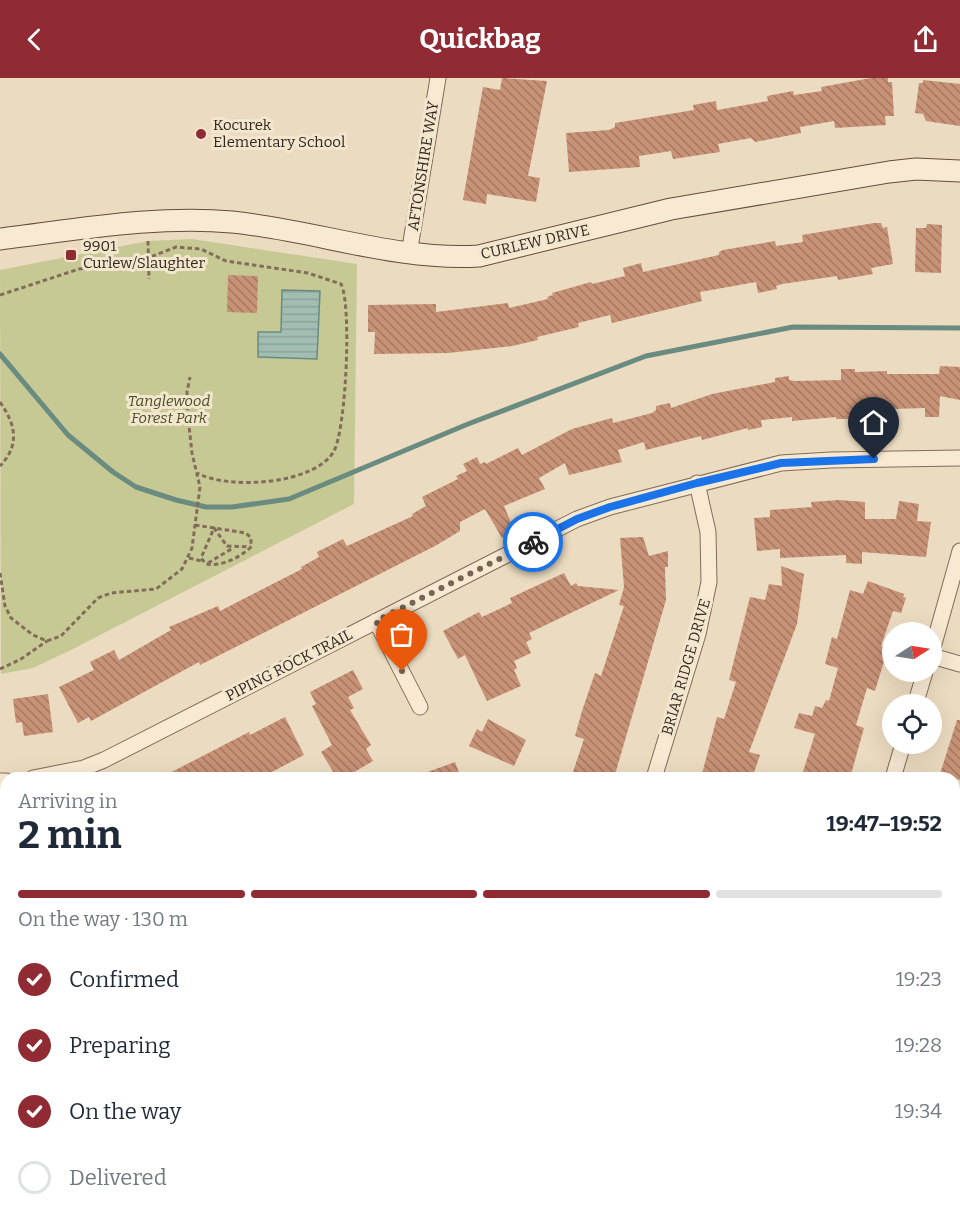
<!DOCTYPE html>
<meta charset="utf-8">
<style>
body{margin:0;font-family:Bitter,serif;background:#f6f6f7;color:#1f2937;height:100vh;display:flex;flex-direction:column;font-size:22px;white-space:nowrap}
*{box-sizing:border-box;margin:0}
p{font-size:20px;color:#747a83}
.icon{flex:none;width:33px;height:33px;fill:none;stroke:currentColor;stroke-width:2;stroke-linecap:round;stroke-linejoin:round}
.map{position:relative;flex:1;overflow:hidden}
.details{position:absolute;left:0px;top:694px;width:960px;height:452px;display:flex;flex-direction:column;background:#fff;border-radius:18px 18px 0 0;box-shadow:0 6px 24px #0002}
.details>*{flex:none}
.needle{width:39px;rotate:78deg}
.controls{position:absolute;left:882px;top:544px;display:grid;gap:12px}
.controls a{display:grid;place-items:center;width:60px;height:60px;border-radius:50%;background:#fff;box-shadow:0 6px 24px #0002;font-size:30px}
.pin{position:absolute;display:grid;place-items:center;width:51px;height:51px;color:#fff;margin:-62px -26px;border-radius:50% 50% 50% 0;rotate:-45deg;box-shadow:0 0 6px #0007}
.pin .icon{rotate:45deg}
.courier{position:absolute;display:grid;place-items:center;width:60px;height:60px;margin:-30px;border:4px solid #1a73e8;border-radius:50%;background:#fff;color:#222;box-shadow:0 2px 8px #0007}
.head em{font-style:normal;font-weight:700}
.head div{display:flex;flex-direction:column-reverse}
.head{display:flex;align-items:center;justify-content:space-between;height:102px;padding:0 18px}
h1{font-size:39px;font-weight:700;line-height:45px}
.bar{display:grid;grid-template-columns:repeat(4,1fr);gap:9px 6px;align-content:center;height:72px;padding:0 18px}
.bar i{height:8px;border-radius:4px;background:#e0e1e3}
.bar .on{background:#902b34}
.bar p{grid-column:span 4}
ol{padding:0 18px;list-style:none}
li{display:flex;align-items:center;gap:18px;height:66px}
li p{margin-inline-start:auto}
li .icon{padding:6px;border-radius:50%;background:#902b34;color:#fff;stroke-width:4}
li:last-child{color:#747a83}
li i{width:33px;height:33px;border:3px solid #e0e1e3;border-radius:50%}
header{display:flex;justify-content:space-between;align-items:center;height:78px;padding:0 18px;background:#902b34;color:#fff;font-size:27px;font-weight:700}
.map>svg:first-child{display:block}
.green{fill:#c7c994}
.water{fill:url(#water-rules);stroke:#6a8b80;stroke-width:1.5}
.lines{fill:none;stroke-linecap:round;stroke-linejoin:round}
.stream{stroke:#6a8b80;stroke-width:5}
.building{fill:url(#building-back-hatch)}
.street-casing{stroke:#836c59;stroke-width:17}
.secondary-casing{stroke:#654d3c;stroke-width:23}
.path{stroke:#836c59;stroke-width:3;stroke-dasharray:4.5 3;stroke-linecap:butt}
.street{stroke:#f7e9d2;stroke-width:15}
.secondary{stroke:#f7e9d2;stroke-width:21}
.done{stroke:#746555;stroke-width:6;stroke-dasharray:0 10.8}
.route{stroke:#1a73e8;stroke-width:8}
.poi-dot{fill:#902b34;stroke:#f3e6cf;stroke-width:2}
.labels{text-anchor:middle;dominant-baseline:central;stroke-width:6;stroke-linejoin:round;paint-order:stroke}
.poi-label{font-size:15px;fill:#34261c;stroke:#f3e6cf;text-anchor:start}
.street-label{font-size:15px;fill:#34261c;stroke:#f3e6cf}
.park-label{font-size:15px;font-style:italic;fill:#484f24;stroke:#f3e6cf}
</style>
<header><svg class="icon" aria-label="back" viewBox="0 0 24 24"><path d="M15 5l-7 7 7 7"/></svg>Quickbag<svg class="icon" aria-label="share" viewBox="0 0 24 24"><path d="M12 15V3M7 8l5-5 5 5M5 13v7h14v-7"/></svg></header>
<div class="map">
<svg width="960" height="1145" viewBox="0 0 960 1145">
<defs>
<pattern id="water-rules" width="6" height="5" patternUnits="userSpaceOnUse" patternTransform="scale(1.5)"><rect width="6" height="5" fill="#a2beb3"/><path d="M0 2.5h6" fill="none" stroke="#8ca399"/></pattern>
<pattern id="building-back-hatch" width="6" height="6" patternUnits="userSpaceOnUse" patternTransform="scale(1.5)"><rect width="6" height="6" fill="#c89277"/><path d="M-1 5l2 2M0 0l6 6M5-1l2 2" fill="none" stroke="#a37761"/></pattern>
</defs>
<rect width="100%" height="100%" fill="#ebdbc0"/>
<path class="green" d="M192 161 357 186 354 426 73 571 33 590 1 596 0 192 148 163Z"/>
<path class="water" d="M282 212 320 213 317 281 258 279V254H281Z"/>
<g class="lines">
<path class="stream" d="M0 276 68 357 113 394 136 409 176 422 206 429H232L289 421 468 346 646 278 793 249 960 250"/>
</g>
<path class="building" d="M502 0 547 3 528 98 540 100 536 124 487 116 486 126 463 122 483 9 500 12Z
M871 0H888V4H892L894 38H885L886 47 835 50 834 43 800 49 801 55 755 64 751 60 718 66 720 74 673 81 671 73 639 78 640 89 569 94 566 55 609 52 615 49V45L694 32 693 27 716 23 717 32 768 23 767 18 793 13 794 17 822 13 821 9Z
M923 2 960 6V48L926 43 923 36 915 35 919 5H923Z
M874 145H881L883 150 887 149 893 186 871 190 873 196 838 202 837 198 782 206 776 208 777 211 758 215 756 204 700 214 702 223 612 245 610 237 578 245 579 249 537 259 538 262 512 268 448 275 374 276 375 254H368V227L436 226V234L508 225 509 230 548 221 547 219 553 217 552 215 591 204 592 206 625 198 623 190 641 185 643 194 719 177V174L723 172 775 163 776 168 803 164 802 157Z
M927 146 942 147 941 195 915 194 916 150H926Z
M228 197 258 198 257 235 227 234Z
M940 288 960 289V322L940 318 939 339H925V330L893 331V338H887V340L836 341V339L792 343V339L761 342 762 349 748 352V350L702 362 701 358 646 372 644 364 618 372 622 384 569 397 565 385 539 400 545 411 504 428 515 454 502 460 485 431 460 444V453L435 468 200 587 199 584 91 643 89 639 78 645 59 609 94 592 90 584 114 572 119 582 171 552 169 549 218 528 220 533 302 491 301 489 319 479 317 474 343 461 347 468 413 438 412 436 426 428 422 419 458 401 456 398 467 393 463 386 477 379 480 386 485 384 486 386 518 370 522 377 572 351 612 340 613 345 617 344 652 335 656 332V328L670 325 671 330 712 316 775 304V300L789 298V302L795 303 841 302V291H855V294L887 293V296H939Z
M839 422 865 424V441H896L899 423 919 426 917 443 931 444 926 479 862 474V486L846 485V477L780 480V471L757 473 754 440 770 439V432L812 429 811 424Z
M643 459 649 478 668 473V489H665L666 522 614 700H571L584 661 575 658 582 633 595 595 601 598 624 528 619 527 624 509 620 460Z
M781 488 804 496 797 546 749 674 760 677 752 700H717L702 696 717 639 724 641 736 604 729 602 750 519 765 522 769 506 782 508Z
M564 495 571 508 576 505 578 508 619 512 529 555 532 561 526 564 531 575 514 583 517 590 514 592 521 608 487 623 465 577 458 581 443 553 479 534 482 539 512 525 510 520Z
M868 503 904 516 903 519 906 520 901 535 893 533 881 568 888 570 875 613 867 610 856 647 864 650 850 700H801L815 656 794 650 799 635 812 638 815 628 822 630 826 622 829 623 838 590 825 586 832 559 837 561 850 512 863 516Z
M353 592 363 611 348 619 354 630 350 632 371 667 366 671 373 683 344 700H337L321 674 332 667 312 628 316 626 310 614Z
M48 616 53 654 24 658 22 644 16 645 13 621Z
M285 639 304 677 268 696 270 700H160L249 654 250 657Z
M488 641 526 662 514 688 469 668 477 651 482 654Z
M957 642H960V702L940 696Z
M455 684 461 700H414V699Z"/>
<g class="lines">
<defs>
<path id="street" d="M409 176 438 0
M376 543 420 629
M932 573 960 473
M932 578 960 586
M915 627 925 594
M33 700 84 690 104 682 577 441 610 429 781 385 831 382 960 380
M654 700 698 556 709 504 708 454 697 405
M893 700 903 666
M0 703H6
M0 927 6 928
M144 1145 165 1140
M759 1145 760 1140"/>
<path id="secondary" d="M0 161C76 152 155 137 232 144 315 152 395 183 479 178L671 131 889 94 916 91 960 93"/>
</defs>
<use href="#street" class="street-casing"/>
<use href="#secondary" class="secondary-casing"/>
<path class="path" d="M148 163 149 201
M0 217 79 191 135 185 176 169 201 171 226 183 308 195 341 206C352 227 346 351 334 373 315 407 228 412 197 395
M0 324C16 347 20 367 0 388
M195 447 246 455 251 460V469C241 479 221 489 206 486L201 480 214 450 227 468 251 469
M189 480 202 483
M208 485 233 470
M0 495 5 528 11 540 33 557 47 563 61 558 98 520 111 515 156 511 182 491 192 470 200 409 192 375 188 339 187 314 190 299
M0 591 21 581 47 563
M0 725V746"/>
<use href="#street" class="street"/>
<use href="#secondary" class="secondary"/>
</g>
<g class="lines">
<path class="done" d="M402 593 376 543 533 464"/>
<path class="route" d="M533 464 577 441 610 429 697 405 781 385 874 381"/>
</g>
<g class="poi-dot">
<circle cx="201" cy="56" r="6"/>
<rect x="65" y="171" width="12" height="12" rx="3"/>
</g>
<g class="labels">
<g class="poi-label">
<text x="213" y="47">Kocurek<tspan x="213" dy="17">Elementary School</tspan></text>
<text x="83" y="168">9901<tspan x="83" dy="17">Curlew/Slaughter</tspan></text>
</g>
<g class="street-label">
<text transform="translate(423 88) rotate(-81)">AFTONSHIRE WAY</text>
<text transform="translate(535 164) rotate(-13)">CURLEW DRIVE</text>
<text transform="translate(289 587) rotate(-27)">PIPING ROCK TRAIL</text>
<text transform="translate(686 589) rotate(-74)">BRIAR RIDGE DRIVE</text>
</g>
<g class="park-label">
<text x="169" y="323">Tanglewood<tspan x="169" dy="17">Forest Park</tspan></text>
</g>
</g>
</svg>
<div class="controls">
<a><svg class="needle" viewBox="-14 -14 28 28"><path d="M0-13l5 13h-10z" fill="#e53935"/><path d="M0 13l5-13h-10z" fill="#747a83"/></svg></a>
<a><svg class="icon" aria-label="locate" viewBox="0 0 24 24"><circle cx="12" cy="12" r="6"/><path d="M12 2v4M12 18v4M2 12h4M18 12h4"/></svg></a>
</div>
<div class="pin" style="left:402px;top:593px;background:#ea580c"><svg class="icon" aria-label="bag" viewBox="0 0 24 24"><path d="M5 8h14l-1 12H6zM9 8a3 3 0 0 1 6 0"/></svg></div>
<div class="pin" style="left:874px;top:381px;background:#1f2937"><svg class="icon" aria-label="home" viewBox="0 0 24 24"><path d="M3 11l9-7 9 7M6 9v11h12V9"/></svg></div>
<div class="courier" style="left:533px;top:464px"><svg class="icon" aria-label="bike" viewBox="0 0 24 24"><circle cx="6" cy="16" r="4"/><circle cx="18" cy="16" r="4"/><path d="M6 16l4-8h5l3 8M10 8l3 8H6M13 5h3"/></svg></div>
<section class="details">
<div class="head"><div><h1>2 min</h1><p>Arriving in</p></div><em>19:47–19:52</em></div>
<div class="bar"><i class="on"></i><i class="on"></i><i class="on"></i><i></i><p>On the way · 130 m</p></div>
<ol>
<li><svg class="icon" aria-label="check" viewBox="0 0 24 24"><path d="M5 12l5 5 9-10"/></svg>Confirmed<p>19:23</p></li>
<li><svg class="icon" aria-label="check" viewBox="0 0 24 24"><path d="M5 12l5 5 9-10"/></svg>Preparing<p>19:28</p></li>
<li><svg class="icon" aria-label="check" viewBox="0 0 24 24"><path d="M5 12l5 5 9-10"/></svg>On the way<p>19:34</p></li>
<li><i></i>Delivered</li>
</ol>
</section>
</div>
